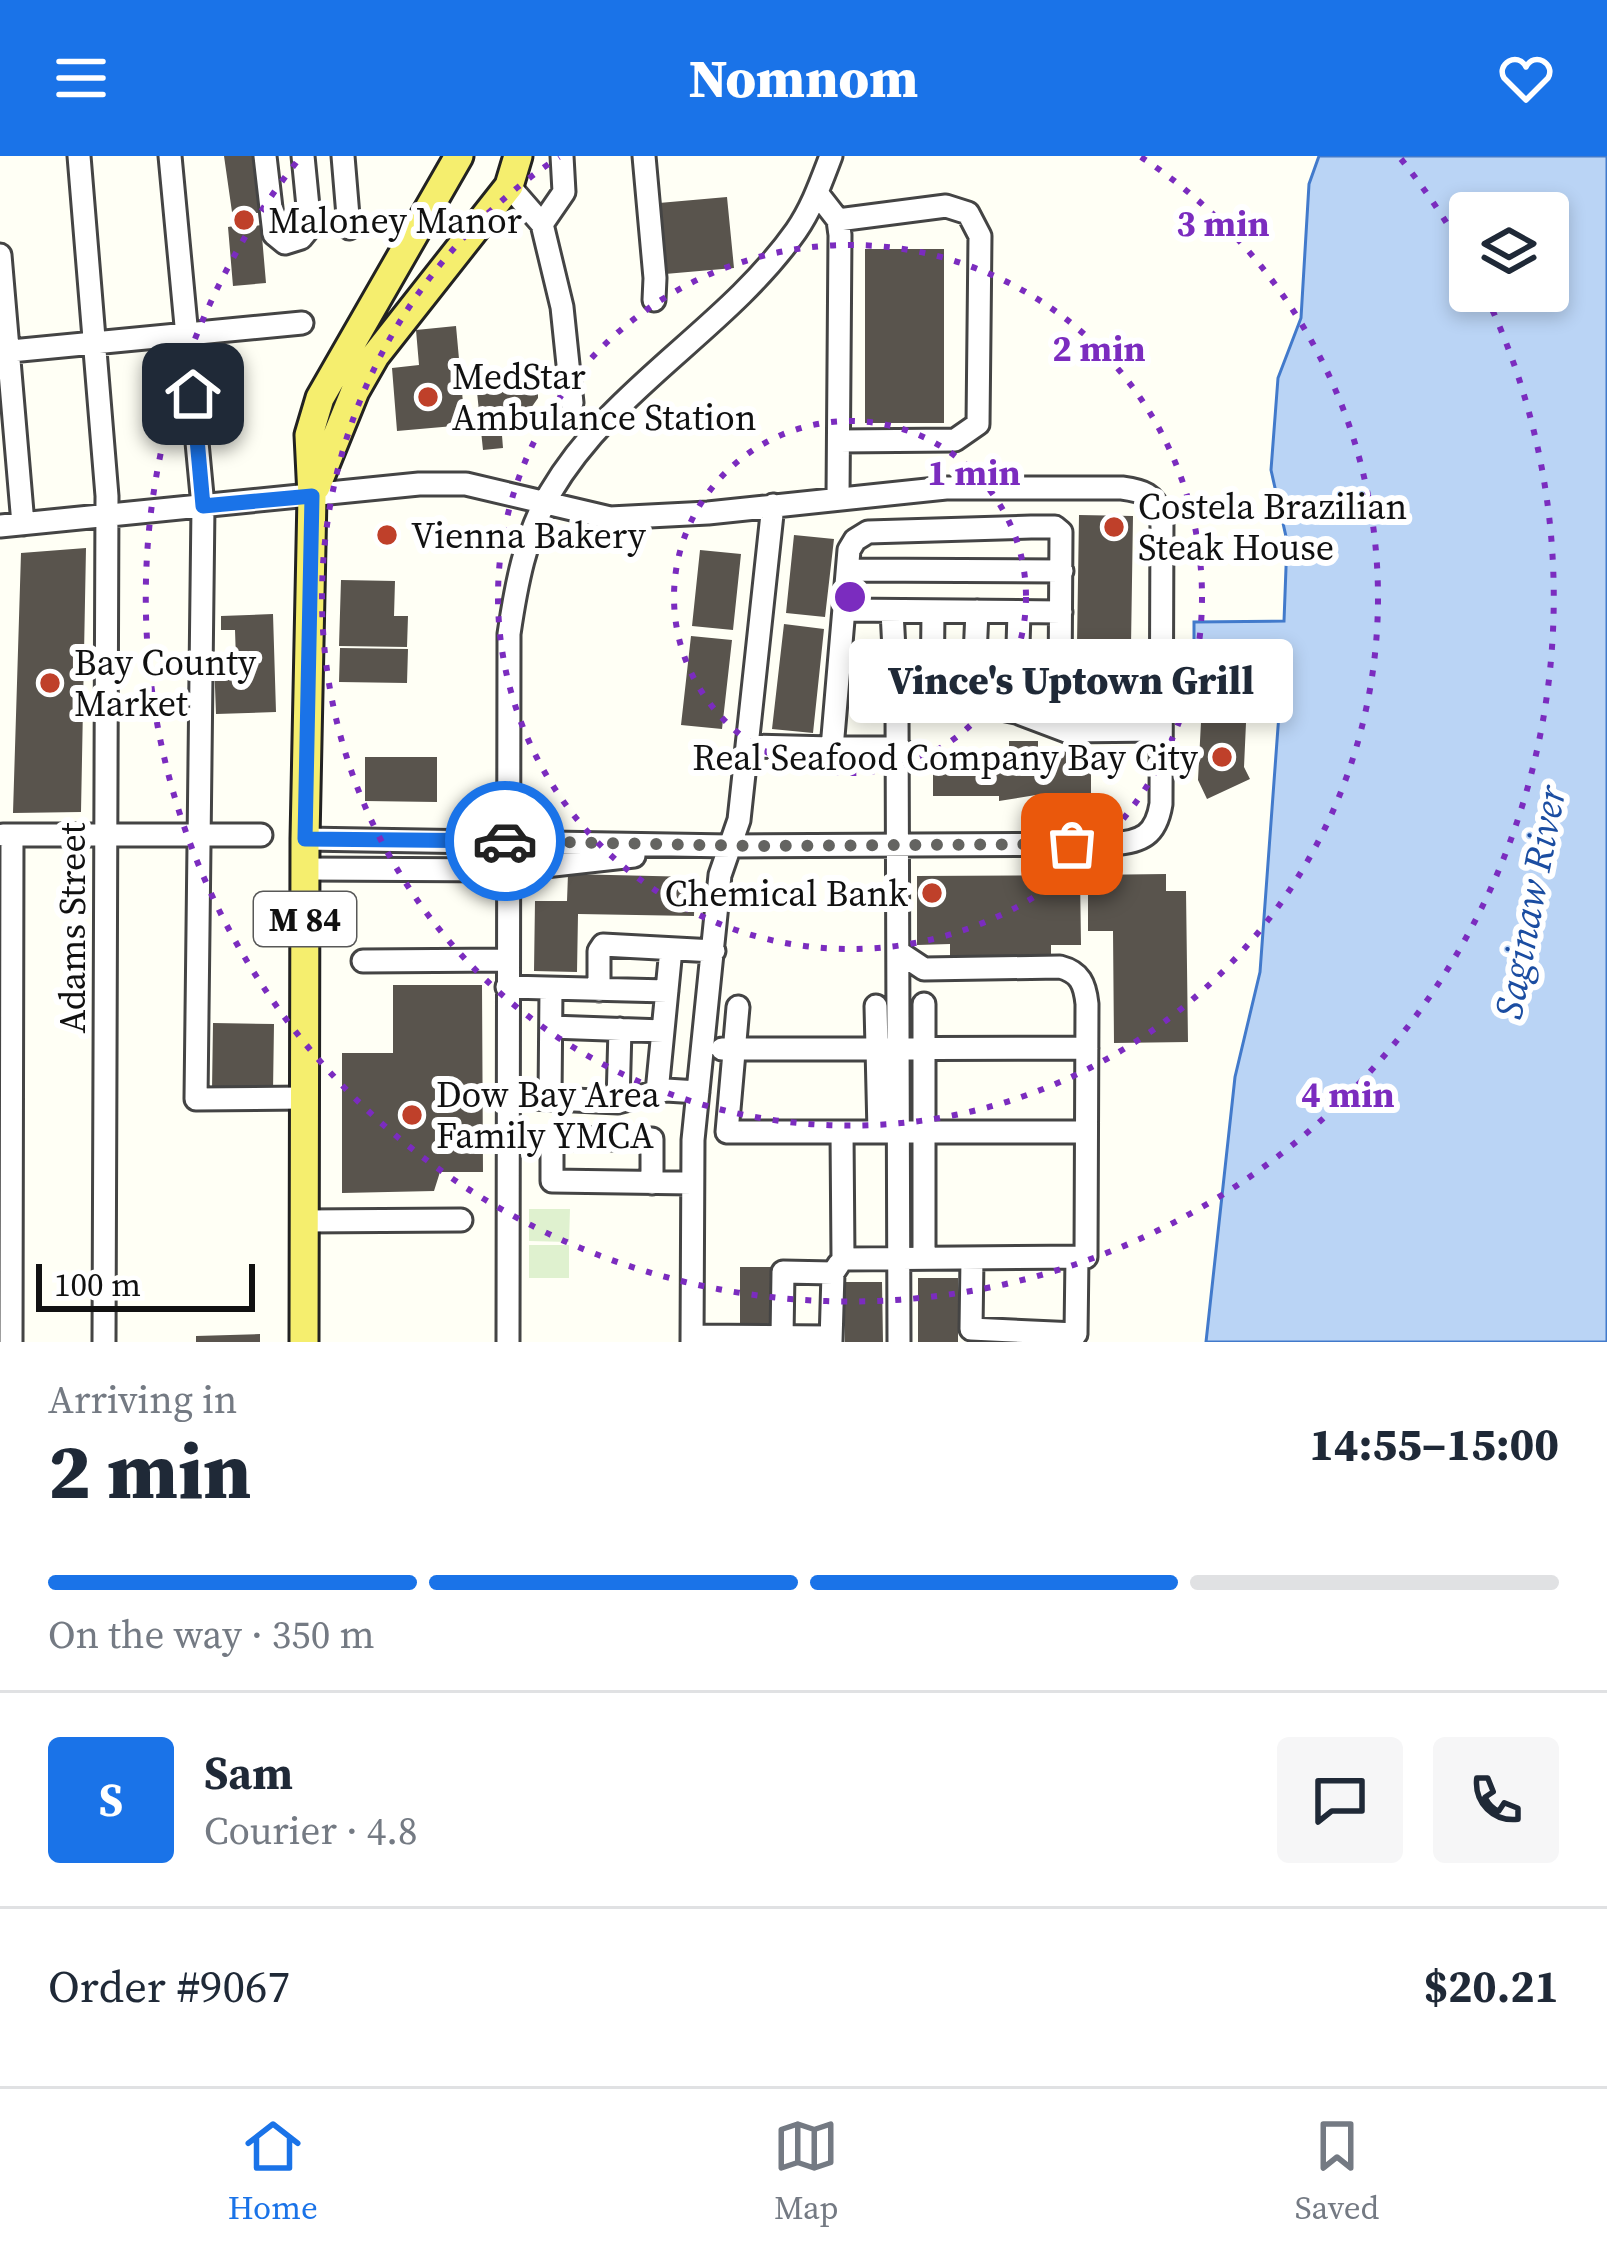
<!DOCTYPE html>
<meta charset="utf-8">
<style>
body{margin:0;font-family:"Source Serif 4",serif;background:#f6f6f7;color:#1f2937;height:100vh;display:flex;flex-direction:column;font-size:45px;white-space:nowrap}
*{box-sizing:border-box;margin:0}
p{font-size:39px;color:#747a83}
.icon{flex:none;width:66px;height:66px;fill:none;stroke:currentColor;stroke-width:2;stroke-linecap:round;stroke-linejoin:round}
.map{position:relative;height:1186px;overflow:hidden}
.panel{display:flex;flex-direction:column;background:#fff;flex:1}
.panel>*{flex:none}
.tools{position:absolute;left:1449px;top:36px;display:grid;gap:24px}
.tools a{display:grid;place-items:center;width:120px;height:120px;border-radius:12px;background:#fff;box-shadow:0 6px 18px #0003;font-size:60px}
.scale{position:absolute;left:36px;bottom:30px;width:219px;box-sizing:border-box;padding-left:12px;border:6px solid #111;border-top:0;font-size:33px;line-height:42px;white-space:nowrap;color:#111;-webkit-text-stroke:9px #fff;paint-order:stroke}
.pin{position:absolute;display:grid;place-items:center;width:102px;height:102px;color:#fff;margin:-51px;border-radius:24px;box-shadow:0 6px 18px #0006}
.courier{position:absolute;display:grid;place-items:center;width:120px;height:120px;margin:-60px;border:9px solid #1a73e8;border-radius:50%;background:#fff;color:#222;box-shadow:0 3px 15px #0007}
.bubble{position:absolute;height:84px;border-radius:12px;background:#fff;box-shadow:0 6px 18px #0003;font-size:39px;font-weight:800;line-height:84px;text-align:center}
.summary em{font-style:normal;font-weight:800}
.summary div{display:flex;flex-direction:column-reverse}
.summary{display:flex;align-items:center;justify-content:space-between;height:204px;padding:0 48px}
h1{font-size:78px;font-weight:800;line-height:90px}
.bar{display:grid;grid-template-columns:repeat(4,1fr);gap:18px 12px;align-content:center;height:144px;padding:0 48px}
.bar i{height:15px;border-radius:9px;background:#e0e1e3}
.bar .selected{background:#1a73e8}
.bar p{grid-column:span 4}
.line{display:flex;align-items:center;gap:30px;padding:0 48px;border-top:3px solid #e0e1e3}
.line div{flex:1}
.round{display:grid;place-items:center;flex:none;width:126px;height:126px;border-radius:12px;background:#f6f6f7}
header{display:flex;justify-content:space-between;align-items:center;height:156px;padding:0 48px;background:#1a73e8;color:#fff;font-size:54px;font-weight:800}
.dock{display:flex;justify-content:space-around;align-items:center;height:168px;border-top:3px solid #e0e1e3;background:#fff;font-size:33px;color:#747a83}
.dock a{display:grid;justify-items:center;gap:6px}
.dock .selected{color:#1a73e8}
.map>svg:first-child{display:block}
.pitch{fill:#dff1cf}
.water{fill:#bad4f5;stroke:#427acb;stroke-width:3;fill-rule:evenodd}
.building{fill:#59544d}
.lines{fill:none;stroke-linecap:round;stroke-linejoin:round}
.minor-casing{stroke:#444;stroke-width:27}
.major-casing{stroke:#222;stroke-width:33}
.minor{stroke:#fff;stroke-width:21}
.major{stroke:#f5ee6e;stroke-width:27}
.done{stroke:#646461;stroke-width:12;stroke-dasharray:0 21.6}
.route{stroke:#1a73e8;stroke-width:15}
.ring{fill:none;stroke:#7b2cbf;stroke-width:6;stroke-dasharray:6 12}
.poi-dot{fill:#bf402a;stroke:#fff;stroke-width:4.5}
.labels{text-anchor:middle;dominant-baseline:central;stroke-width:12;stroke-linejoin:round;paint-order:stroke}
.shield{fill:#fff;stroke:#585858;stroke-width:3}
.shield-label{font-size:33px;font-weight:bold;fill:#111}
.poi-label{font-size:36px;fill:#111;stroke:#fff;text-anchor:start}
.street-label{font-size:36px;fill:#111;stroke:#fff}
.water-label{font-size:39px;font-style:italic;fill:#1b4da1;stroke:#fff}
.centre{fill:#7b2cbf;stroke:#fff;stroke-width:6}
.ring-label{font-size:36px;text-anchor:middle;font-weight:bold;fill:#7b2cbf;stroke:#fff;stroke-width:12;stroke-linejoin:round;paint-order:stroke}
</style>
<header><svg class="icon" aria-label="menu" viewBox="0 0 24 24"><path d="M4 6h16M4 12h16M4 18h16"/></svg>Nomnom<svg class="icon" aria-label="heart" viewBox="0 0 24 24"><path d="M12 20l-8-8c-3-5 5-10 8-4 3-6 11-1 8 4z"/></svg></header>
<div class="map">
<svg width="1607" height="1186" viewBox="0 0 1607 1186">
<rect width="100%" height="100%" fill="#fffff5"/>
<path class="pitch" d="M529 1053H570L569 1086 529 1085Z
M529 1089H569V1122H529Z"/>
<path class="water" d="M1319 0H1607V1186H1206L1235 921 1260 816 1280 544 1194 541V466L1284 465 1287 385 1271 314 1278 222 1301 162 1309 28ZM1470 57H1548V135H1470Z"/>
<path class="building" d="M224 0H254L259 57H254L255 70 261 69 266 127 233 130 228 71 234 70Z
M727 41 734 112 665 118 659 47Z
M865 93H944V267H865Z
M456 170 465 269 397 275 392 212 419 209 416 174Z
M538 230V242L522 265 501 267 503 292 483 294 477 236Z
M1079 359 1133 360 1130 554 1076 553Z
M794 379 834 383 825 461 786 457Z
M86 392 81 656 13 657 21 397Z
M700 394 741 398 733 474 692 470Z
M341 424 395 425 394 460H408L407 491 339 490Z
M273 458 276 556 216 558 214 504H236L235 474H221V460Z
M784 468 824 473 813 577 772 573Z
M691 480 732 484 722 573 681 569Z
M340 492 408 493 407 527 339 526Z
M1201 566 1246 567 1244 611 1250 623 1207 643 1198 624Z
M1009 585H1038V592H1044L1045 596 1083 595V600H1091V641L1036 639 999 645V640H933V613H938V601H943V596L971 593V598H990V594H1009Z
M365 601H437V646L365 645Z
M568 718 695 721 694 760 578 758 577 816 534 815 535 745H567Z
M1166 718V735H1186L1188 886 1114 887 1113 775H1088V719Z
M1080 719 1081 789H1051V801L950 802V788L917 789V720Z
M393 829H482L483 1016H440L434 1035 342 1037V897H393Z
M213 867 274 868 273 935 212 934Z
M740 1111H776V1167L740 1168Z
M918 1122H958V1186H918Z
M844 1126H882L883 1186H845Z
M260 1178V1186H196V1180Z"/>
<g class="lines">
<defs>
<path id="minor" d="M79 0 107 340 104 1186
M170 0 203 350 196 943 305 942
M265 0 274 78 285 87 301 82 310 71 303 0
M343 0 349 72
M644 0 655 122 654 144
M509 30 542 68 562 151 572 247
M817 37 838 64 840 79 838 341
M838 64 946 50 968 57 980 80 978 268 955 284 839 285
M542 68 564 36 562 0
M0 99 23 368
M0 196 302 167
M0 370 419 328H466L610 362 708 357 946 332H1122C1144 335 1153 338 1162 359L1161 648C1156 679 1142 686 1112 688L730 690 305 683
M848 414 1062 415
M845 454 1061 456
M892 455 897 553
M973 547 977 455
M932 550 933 455
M1016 556 1019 456
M747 590 832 592
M900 592H832L849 394 855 384 868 376 1031 371H1055L1061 376 1060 533 1066 575
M3 679H261
M305 713 509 714 634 700
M363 805 507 804
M507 831 667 835
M599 834V795L603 789 714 795
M876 850 879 976
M738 851 727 976H1086
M551 871 663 875
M722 893 1087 892
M657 936 671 793
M508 941 618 946 666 934 698 936
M550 943 551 833
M618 946 620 873
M842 976 843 1103 1086 1101 1087 848C1085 828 1080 816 1060 811L924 813 900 797
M508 983H652V1027
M552 984V1025L692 1027
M304 1065 461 1064
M924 1102V848
M972 1102 971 1173 1076 1178 1077 1101
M692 1180 831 1181
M782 1181 783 1116 833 1117
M11 1186 12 679
M508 1186 509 478C516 430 525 380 550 337 612 231 726 174 796 75 812 52 821 26 831 0
M692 1186 693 984 720 719 739 664 773 349
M831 1186 833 1117 839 1108
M899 1186 897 553 973 547 1016 556 1066 575 1161 574"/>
<path id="major" d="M316 331 355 235 375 200 509 30 518 0
M304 1186 305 683 312 340 309 279 320 242 459 0"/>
</defs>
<use href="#minor" class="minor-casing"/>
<use href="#major" class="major-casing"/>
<use href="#minor" class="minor"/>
<use href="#major" class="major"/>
</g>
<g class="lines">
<path class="done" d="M505 685 754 690 1072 688"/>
<path class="route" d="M193 238 203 350 312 340 305 683 505 685"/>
</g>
<g class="ring">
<circle cx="850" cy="441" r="176"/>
<circle cx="850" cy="441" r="352"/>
<path d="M1141 1A528 528 0 1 1 559 1"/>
<path d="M1401 3A704 704 0 0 1 1469 105M1485 138A704 704 0 1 1 299 3"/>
</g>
<g class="poi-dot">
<circle cx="244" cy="64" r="12"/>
<circle cx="428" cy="241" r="12"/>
<circle cx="1114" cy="371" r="12"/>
<circle cx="387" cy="379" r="12"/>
<circle cx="50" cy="527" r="12"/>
<circle cx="1222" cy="601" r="12"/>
<circle cx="932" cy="737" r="12"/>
<circle cx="412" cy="959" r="12"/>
</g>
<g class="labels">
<rect class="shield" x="254" y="736" width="102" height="54" rx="9"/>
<g class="shield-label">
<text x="305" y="763">M 84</text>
</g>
<g class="poi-label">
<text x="268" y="64">Maloney Manor</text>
<text x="452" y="220">MedStar<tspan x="452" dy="41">Ambulance Station</tspan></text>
<text x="1138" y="350">Costela Brazilian<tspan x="1138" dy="41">Steak House</tspan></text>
<text x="411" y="379">Vienna Bakery</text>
<text x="74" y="506">Bay County<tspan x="74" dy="41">Market</tspan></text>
<text x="1198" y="601" text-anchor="end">Real Seafood Company Bay City</text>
<text x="908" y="737" text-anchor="end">Chemical Bank</text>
<text x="436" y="938">Dow Bay Area<tspan x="436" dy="41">Family YMCA</tspan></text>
</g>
<g class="street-label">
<text transform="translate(72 772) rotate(-90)">Adams Street</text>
</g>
<g class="water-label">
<text transform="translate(1530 746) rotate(-79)">Saginaw River</text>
</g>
</g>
<circle cx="850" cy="441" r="18" class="centre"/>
<g class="ring-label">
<text x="1223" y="80">3 min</text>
<text x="1099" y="205">2 min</text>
<text x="974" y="329">1 min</text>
<text x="1348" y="951">4 min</text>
</g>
</svg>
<div class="tools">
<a><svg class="icon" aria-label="layers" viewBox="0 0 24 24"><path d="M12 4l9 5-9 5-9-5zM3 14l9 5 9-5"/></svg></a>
</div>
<div class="scale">100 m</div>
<div class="pin" style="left:1072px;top:688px;background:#ea580c"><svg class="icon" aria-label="bag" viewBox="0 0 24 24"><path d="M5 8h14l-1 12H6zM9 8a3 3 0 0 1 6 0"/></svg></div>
<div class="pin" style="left:193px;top:238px;background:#1f2937"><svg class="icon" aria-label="home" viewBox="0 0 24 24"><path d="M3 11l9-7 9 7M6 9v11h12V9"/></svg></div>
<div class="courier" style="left:505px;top:685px"><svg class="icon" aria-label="car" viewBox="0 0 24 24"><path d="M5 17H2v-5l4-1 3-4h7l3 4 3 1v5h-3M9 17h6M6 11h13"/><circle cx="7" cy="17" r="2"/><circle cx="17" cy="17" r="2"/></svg></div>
<div class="bubble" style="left:849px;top:483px;width:444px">Vince's Uptown Grill</div>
</div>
<section class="panel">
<div class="summary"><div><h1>2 min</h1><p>Arriving in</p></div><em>14:55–15:00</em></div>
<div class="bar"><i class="selected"></i><i class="selected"></i><i class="selected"></i><i></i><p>On the way · 350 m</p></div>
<div class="line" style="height:216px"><b class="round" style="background:#1a73e8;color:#fff">S</b><div><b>Sam</b><p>Courier · 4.8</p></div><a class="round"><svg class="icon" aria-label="chat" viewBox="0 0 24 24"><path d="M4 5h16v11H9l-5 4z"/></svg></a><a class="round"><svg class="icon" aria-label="phone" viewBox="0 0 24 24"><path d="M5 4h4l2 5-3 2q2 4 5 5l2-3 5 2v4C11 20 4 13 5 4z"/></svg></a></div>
<div class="line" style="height:156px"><div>Order #9067</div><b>$20.21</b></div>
</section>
<nav class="dock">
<a class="selected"><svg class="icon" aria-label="home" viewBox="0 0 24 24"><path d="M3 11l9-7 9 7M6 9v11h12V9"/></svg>Home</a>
<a><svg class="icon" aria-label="map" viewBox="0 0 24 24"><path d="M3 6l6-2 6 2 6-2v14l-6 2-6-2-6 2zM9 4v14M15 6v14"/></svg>Map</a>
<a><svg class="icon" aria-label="saved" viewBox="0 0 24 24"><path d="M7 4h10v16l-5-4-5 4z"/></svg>Saved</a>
</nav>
